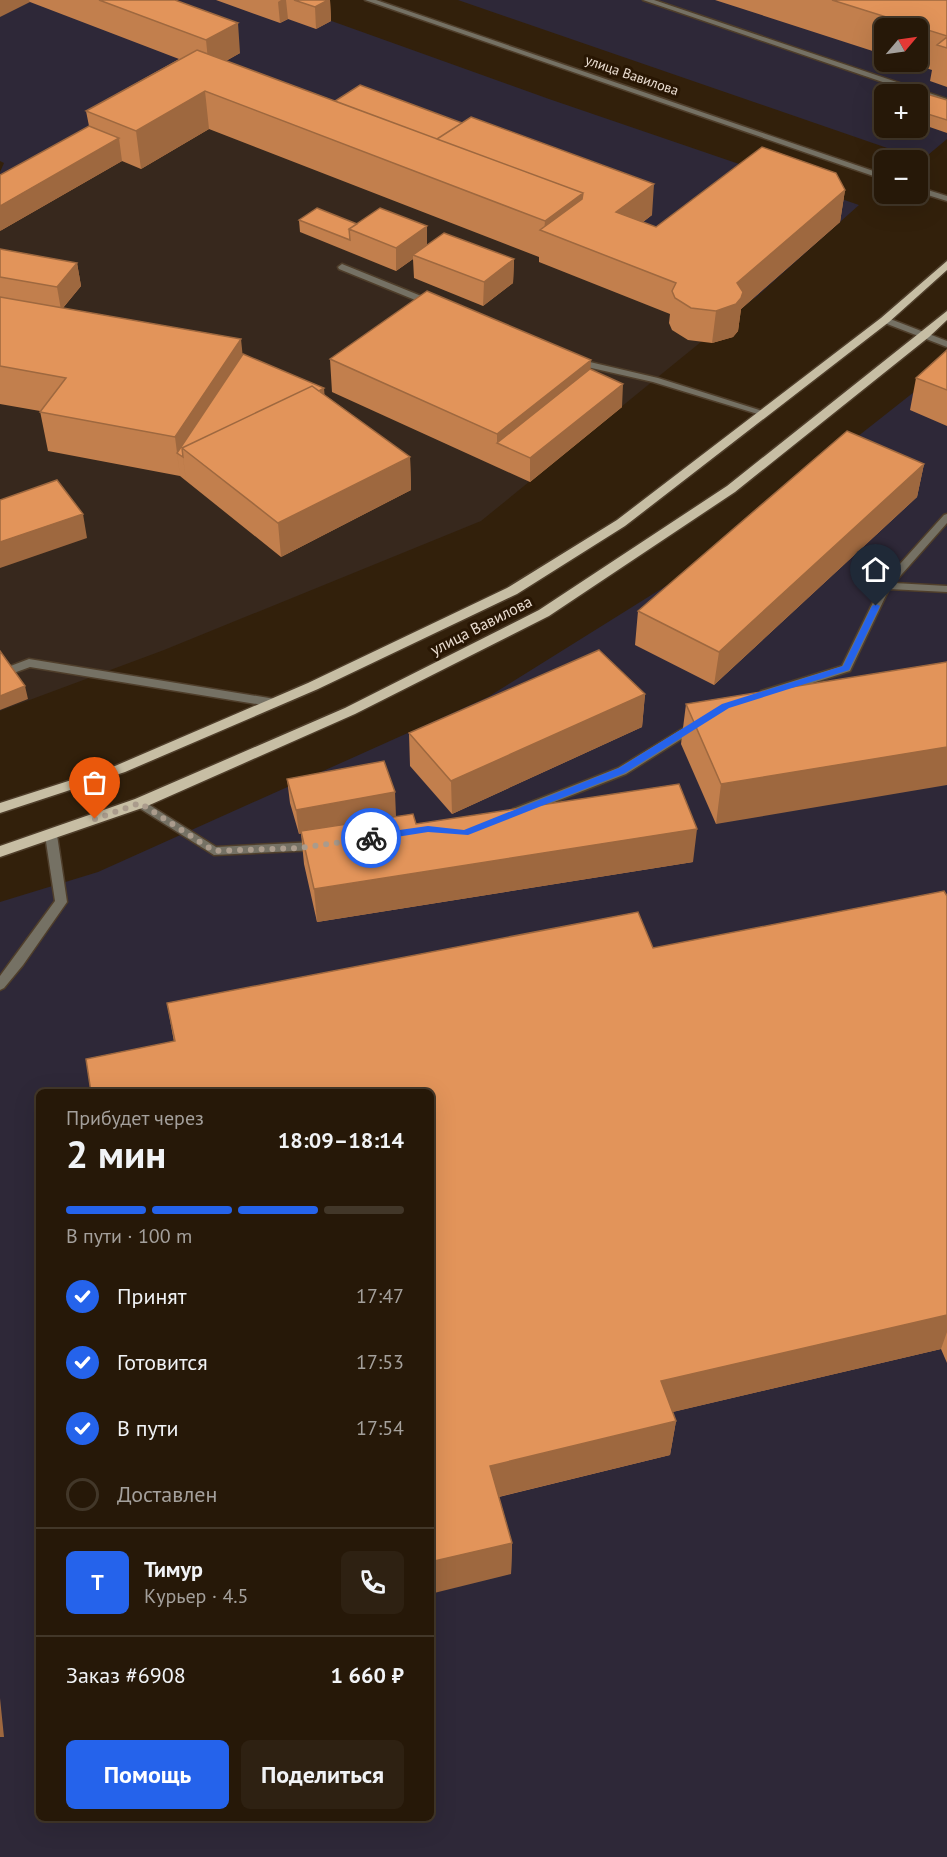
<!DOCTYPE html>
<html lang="ru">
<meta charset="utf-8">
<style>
body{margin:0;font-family:"PT Sans",sans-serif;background:#2e2112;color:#f1f3f6;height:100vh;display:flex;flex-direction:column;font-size:22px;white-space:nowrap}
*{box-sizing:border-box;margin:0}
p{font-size:20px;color:#a4a09c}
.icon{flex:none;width:33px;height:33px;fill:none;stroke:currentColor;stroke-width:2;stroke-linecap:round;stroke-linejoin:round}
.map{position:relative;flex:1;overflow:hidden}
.drawer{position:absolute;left:36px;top:1089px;width:398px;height:732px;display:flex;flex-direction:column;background:#261808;border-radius:9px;box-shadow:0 6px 24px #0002,0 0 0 2px #423729}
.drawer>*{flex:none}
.needle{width:39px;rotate:61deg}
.controls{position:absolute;left:874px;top:18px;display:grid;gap:12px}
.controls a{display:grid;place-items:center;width:54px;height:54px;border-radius:9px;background:#261808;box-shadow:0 6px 24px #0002,0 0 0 2px #423729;font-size:30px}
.pin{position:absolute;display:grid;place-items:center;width:51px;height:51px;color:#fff;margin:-62px -26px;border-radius:50% 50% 50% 0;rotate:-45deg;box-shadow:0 0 6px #0007}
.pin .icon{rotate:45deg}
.courier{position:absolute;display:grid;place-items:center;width:60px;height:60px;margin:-30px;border:4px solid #2563eb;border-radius:50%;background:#fff;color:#222;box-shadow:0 2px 8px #0007}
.summary em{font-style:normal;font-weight:800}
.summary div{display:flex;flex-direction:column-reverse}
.summary{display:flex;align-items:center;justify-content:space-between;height:102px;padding:0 30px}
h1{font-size:39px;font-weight:800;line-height:45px}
.bar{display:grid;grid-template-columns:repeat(4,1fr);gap:9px 6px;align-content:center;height:72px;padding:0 30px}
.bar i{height:8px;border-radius:4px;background:#423729}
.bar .current{background:#2563eb}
.bar p{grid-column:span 4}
.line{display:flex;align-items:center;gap:15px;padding:0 30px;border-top:2px solid #423729}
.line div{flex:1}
.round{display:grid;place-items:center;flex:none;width:63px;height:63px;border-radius:9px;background:#2e2112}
ol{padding:0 30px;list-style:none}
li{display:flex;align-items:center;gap:18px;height:66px}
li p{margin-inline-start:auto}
li .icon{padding:6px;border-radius:50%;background:#2563eb;color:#fff;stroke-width:4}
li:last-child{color:#a4a09c}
li i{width:33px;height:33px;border:3px solid #423729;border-radius:50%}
.button{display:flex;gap:12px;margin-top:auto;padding:12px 30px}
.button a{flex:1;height:69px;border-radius:9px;background:#2563eb;color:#fff;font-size:24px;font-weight:800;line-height:69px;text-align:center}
.button a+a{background:#2e2112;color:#f1f3f6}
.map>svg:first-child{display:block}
.commercial{fill:#37281d}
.industrial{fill:#2e2838;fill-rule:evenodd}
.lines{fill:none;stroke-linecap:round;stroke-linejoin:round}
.lane-casing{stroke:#4f3e2b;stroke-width:3}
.street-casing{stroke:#4f3e2b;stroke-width:3}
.primary-casing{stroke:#4f3e2b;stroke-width:3}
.lane{fill:#757164;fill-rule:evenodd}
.street{fill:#757164;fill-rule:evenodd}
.primary{fill:#c7bea4;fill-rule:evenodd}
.wall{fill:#c27f4d}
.shaded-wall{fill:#9e683f}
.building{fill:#e2945a;stroke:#9e683f;stroke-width:1.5}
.route{fill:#2563eb}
.done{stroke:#aa9b8c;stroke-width:6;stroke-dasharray:0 10.8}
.labels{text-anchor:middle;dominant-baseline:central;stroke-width:6;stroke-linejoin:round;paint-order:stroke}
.far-street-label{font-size:14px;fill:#eaddd1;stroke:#281603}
.street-label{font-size:16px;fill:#eaddd1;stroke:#281603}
</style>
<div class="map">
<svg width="947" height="1857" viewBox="0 0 947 1857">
<rect width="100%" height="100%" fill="#32200b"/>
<path class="commercial" d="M200 86 755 298 481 521 164 650 0 711V201Z"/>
<path class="industrial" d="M0 0H273L549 99 859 205 755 298 201 86 0 201V172L4 163 0 161Z
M458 0H947V139L922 160ZM885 28H918V62H885ZM885 94H918V128H885Z
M947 366V1857H0V902L98 872 488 697 677 579ZM39 1092H430V1818H39Z"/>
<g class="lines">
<defs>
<path id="lane" d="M643 0H654L947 99V104Z
M342 264 436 302 437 304 430 306 339 269 338 267Z
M577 359 658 378 769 413 767 415H761L653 382 574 364V360Z
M947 514V523L894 583 947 586V592L889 589 850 671 769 697H761L760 694 761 691 842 666 882 584 944 515Z
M29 659 275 699 280 703 275 707 30 667 0 678V670Z
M695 721 700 725 699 728 626 774 521 815H513L511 812 513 809 618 768Z
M140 799 216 847 316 842 322 846 316 850 214 855 136 806 134 803Z
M51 831 57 835 67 902 23 965 4 988 0 990V976L55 901 45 835Z"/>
<path id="street" d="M365 0H376L885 175V180Z
M918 187 947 196V201L918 192Z
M885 317 947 341V347L882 322 881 320Z"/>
<path id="primary" d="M947 261V270L889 322 625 526 517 594 318 689 125 772 0 813V803L115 766 308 683 507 588 617 520 881 318Z
M947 311V320L929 337 735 492 549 616 355 714 145 807 0 857V846L135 799 345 708 539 610 727 486Z"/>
</defs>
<use href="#lane" class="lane-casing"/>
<use href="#street" class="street-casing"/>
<use href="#primary" class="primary-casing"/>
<use href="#lane" class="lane"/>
<use href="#street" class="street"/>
<use href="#primary" class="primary"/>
</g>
<path class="wall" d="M0 0H175L240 53 226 61 335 101 652 215 643 222 656 227 845 190 840 222 741 309 738 331 733 337 712 343 688 340 672 330 669 323 670 314 539 262V257L209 129 141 169 122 161 0 231 89 126 86 111 179 59 30 2Z
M216 0H330L331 21 316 29 288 19 280 23Z
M715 0H947V87L930 81 932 70 907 62H918V28H885V55Z
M918 96 947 100V133L918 123Z
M299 220 357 224 427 226V245L514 259 513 283 483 306 414 278 413 259 396 271 300 232Z
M0 249 77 263 81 286 63 308 243 354 325 395 410 457 411 490 281 557 180 476 48 451 40 411 0 404Z
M947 350V426L910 410 916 378Z
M330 359 590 369 622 407 530 482 332 392Z
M924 464 917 497 714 685 635 645 638 611Z
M947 662 716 824 681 744 686 704Z
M645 694 642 727 452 814 410 766 409 733Z
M287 779 396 816 372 820 416 824 693 862 317 922 304 864 301 833 299 834 290 803Z
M947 896V1363L941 1349 672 1412 676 1421 670 1455 499 1497 512 1543 511 1574 174 1042 167 1003 653 948Z"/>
<path class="shaded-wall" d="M0 0H29L30 2 0 17Z
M281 0H286L288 19 280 23 278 2Z
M328 0H330L331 21 316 29 315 7Z
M238 23 240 53 209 70 206 40Z
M205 91 209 129 141 169 136 131Z
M119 138 122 161 0 231V206Z
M654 184 652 215 614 244 616 212Z
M845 190 840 222 741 309 738 331 733 337 712 343 716 311 737 283Z
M583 193 581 231 544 232 545 221Z
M427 226V249L413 255V259L396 271V248Z
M514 259 513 283 483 306 484 282Z
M77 263 81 286 61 310 57 287Z
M241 339 245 378 324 388 326 412 182 448 186 481 183 457 177 453 180 476 175 437Z
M591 360 589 393 497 443V434Z
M623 384 622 407 530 482V458Z
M410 457 411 490 281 557 278 523Z
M924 464 917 497 714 685 719 652Z
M83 514 87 538 0 568V542Z
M25 686 28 699 0 710V696Z
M645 694 642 727 452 814 451 781Z
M947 747V785L716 824 721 784Z
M395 792 396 816 299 834 296 810Z
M697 829 693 862 317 922 314 889Z
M947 1315V1332L941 1349 656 1416 661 1381Z
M676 1421 670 1455 490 1499V1466Z
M512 1543 511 1574 430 1594V1562Z
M0 1698 4 1737H0Z"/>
<path class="building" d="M99 0H175L238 23 206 40Z
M294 0H328L315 7Z
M832 0H947V36Z
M947 37V48L937 45Z
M197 50 583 193 545 221 205 91 136 131 86 111Z
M360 85 462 123 437 139 335 101Z
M923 93 947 100V120L918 111V96Z
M471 117 654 184 616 212 656 227 762 147 836 173 845 190 737 283 743 292 741 298 736 304 716 311 691 308 675 298 672 291 676 283 540 230 582 199 583 193 437 139Z
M89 126 119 138 0 206V175Z
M317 208 357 224 349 229 350 240 299 220Z
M380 208 427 226 396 248 349 229Z
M444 233 514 259 484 282 413 255Z
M0 249 77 263 57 287 0 277Z
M427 291 591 360 497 434 330 359Z
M0 297 241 339 175 437 40 412 66 378 0 366Z
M947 350V390L916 378Z
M243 354 324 388 319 391 312 386 182 448 183 457 177 453Z
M590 369 623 384 530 458 497 443Z
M312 386 410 457 278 523 182 448Z
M847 431 924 464 719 652 638 611Z
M57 480 83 514 0 542V500Z
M599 650 645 694 451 781 409 733Z
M0 651 25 686 0 696Z
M947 662V747L721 784 686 704Z
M384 761 395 792 296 810 287 779Z
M679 784 697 829 314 889 301 831 413 814 416 824Z
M944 891 947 896V1315L661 1381 676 1421 490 1466 512 1543 430 1562V1092H91L86 1059 175 1041 167 1003 638 912 653 948Z"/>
<path class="route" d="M876 604 880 606 849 670 729 708 625 773 468 835 428 832 371 841 366 838 371 834 428 826 464 830 619 768 722 704 843 666 872 606Z"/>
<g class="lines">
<path class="done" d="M95 819 140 803 214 851 299 848 371 838"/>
</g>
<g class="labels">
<g class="far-street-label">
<text transform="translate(632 75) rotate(19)">улица Вавилова</text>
</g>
<g class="street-label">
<text transform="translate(481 625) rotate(-27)">улица Вавилова</text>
</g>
</g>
</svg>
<div class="controls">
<a><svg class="needle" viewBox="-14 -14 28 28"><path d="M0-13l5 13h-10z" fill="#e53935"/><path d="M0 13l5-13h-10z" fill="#a4a09c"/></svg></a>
<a>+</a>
<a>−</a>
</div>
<div class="pin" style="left:95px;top:819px;background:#ea580c"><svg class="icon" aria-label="bag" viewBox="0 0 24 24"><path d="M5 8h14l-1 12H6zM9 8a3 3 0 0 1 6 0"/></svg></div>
<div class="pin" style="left:876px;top:606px;background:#1f2937"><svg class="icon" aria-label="home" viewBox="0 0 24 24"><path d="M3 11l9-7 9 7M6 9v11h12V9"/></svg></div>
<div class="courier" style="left:371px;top:838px"><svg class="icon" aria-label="bike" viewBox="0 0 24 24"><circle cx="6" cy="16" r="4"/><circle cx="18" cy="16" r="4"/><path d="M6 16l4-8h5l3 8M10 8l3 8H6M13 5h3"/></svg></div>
<section class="drawer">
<div class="summary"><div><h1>2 мин</h1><p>Прибудет через</p></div><em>18:09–18:14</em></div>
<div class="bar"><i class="current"></i><i class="current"></i><i class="current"></i><i></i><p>В пути · 100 m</p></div>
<ol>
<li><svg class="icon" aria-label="check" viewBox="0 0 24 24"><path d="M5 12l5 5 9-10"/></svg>Принят<p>17:47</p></li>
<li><svg class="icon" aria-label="check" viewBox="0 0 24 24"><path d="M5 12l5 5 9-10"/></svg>Готовится<p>17:53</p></li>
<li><svg class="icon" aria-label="check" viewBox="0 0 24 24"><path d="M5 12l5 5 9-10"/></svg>В пути<p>17:54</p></li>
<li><i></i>Доставлен</li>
</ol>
<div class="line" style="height:108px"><b class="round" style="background:#2563eb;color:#fff">Т</b><div><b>Тимур</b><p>Курьер · 4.5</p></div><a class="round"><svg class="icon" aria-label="phone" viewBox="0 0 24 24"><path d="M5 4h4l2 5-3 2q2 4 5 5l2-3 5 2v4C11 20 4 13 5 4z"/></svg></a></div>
<div class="line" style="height:78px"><div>Заказ #6908</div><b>1 660 ₽</b></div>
<div class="button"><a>Помощь</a><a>Поделиться</a></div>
</section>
</div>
